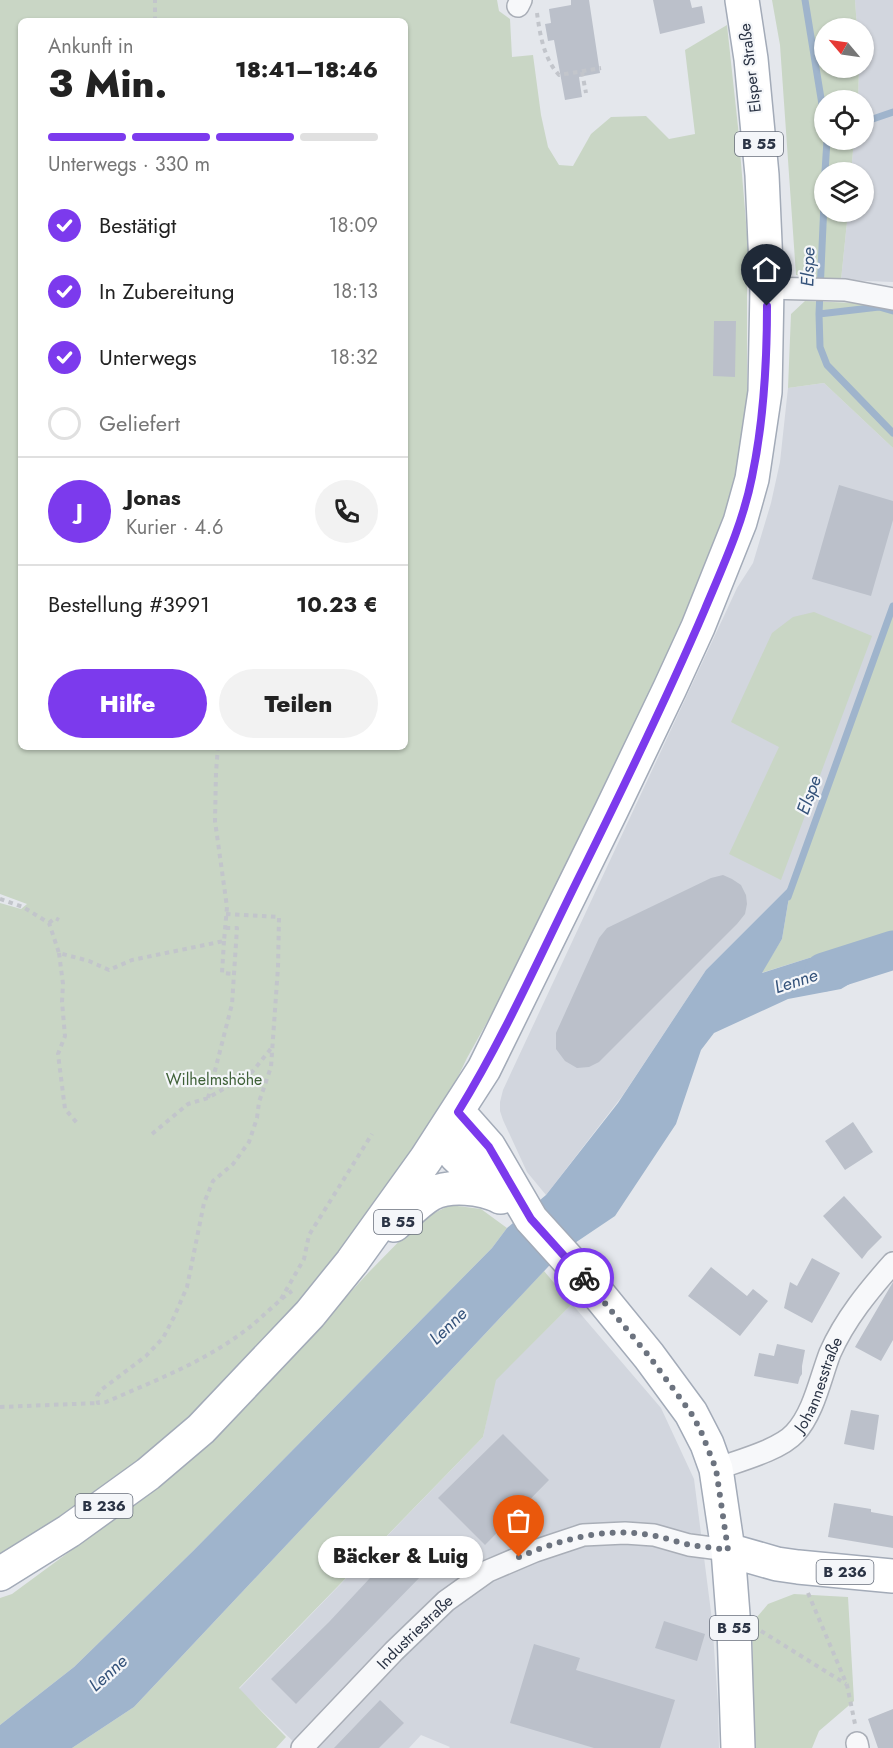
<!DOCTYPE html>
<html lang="de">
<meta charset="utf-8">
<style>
body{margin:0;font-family:Jost,sans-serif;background:#f2f2f2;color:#222;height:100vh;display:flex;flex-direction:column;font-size:22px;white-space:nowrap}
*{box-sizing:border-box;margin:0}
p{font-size:20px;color:#767676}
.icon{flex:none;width:33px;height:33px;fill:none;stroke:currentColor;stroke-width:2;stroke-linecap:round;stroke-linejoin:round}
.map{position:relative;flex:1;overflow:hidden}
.side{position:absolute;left:18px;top:18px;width:390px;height:732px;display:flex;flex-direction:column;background:#fff;border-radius:9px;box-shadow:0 2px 4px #0004}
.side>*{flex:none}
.needle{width:39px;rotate:299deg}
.tools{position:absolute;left:814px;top:18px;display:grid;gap:12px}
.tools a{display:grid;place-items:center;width:60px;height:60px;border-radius:50%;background:#fff;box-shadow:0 2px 4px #0004;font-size:30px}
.pin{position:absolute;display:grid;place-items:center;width:51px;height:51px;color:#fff;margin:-62px -26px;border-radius:50% 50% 50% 0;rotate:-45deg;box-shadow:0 0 6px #0007}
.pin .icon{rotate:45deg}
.courier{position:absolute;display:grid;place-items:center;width:60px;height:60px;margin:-30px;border:4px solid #7c3aed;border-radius:50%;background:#fff;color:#222;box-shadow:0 2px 8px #0007}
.bubble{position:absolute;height:42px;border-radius:21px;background:#fff;box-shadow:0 2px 4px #0004;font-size:20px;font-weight:800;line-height:42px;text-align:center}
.summary em{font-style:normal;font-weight:800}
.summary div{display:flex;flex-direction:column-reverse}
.summary{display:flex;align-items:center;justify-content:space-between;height:102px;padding:0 30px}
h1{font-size:39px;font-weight:800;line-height:45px}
.bar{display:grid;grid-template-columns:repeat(4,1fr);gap:9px 6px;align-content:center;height:72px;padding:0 30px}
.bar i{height:8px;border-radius:4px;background:#e0e0e0}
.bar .on{background:#7c3aed}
.bar p{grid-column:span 4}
.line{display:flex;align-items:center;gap:15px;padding:0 30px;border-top:2px solid #e0e0e0}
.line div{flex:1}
.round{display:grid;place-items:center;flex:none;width:63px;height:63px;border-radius:32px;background:#f2f2f2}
ol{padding:0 30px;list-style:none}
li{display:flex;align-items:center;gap:18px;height:66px}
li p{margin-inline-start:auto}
li .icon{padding:6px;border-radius:50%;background:#7c3aed;color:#fff;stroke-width:4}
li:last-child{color:#767676}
li i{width:33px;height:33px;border:3px solid #e0e0e0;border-radius:50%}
.cta{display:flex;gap:12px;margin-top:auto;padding:12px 30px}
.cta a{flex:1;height:69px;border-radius:36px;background:#7c3aed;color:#fff;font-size:24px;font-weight:800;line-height:69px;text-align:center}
.cta a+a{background:#f2f2f2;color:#222}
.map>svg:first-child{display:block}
.built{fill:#d2d6de}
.green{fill:#c9d6c5;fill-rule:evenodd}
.water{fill:#9fb4cc}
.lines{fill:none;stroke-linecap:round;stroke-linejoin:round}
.stream{stroke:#9fb4cc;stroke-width:7}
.river{stroke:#9fb4cc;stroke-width:39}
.building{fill:#bbc0ca}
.street-casing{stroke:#a9aeb7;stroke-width:24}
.primary-casing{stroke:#a3abb8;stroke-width:36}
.path{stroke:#c2c5cb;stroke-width:4;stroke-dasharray:4.5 4.5;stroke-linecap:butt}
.street{stroke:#f7f8fa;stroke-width:21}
.primary{stroke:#fff;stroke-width:33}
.done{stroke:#6c737f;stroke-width:6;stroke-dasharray:0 10.8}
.route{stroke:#7c3aed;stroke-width:8}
.labels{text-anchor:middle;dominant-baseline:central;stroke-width:4.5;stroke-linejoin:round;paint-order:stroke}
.shield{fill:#f4f6f9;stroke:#676e7b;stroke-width:1.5}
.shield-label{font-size:15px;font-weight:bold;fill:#2b3445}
.street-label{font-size:16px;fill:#2b3445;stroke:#f4f6f9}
.park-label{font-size:16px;fill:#3f6138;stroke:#f4f6f9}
.water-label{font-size:18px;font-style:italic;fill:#34527a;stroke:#f4f6f9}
</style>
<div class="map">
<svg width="893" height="1748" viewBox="0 0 893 1748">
<rect width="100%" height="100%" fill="#e4e7ec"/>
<path class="built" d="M855 0H893V282L841 280 848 212H864V172H851L854 140H864V100H858L859 68H864V28H857Z
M824 383 893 448V602L849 734 791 885 706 970 623 1095 546 1195 527 1172 503 1120 500 1111V1102L503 1090 737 588 753 563 771 503 780 462 788 388Z
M572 1304 661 1408 694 1479 712 1620 718 1704 719 1748H449L450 1747 421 1735 409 1748H300L239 1689 483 1437 495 1380Z"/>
<path class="green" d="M0 0H497L499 11 510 19 512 57 533 55 541 115 548 147 559 165 573 166 591 134 611 117 646 116 669 139 695 134 685 50 727 25 738 127 749 258H743L747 288V398L745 423 738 454 739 455 730 505 707 568 638 718 630 731 510 981 467 1058 416 1164 290 1331 154 1453 0 1562V903L21 909 27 904 0 894ZM21 21H405V747H21Z
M772 0H855L857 28H825V68H859L858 100H825V140H854L851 172H825V212H848L841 280 796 275 780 45Z
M805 301 856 303 893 312V448L824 383 788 388 791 314Z
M893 602V955L809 958 761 973 782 939 791 885 849 734Z
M814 612 872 636 781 880 729 854 779 747 731 722 772 633 793 617Z
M450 1205 481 1209 507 1228 492 1248 193 1551 74 1667 0 1725V1598L12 1594 69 1552 213 1435 258 1393 369 1272 419 1221Z
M544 1271 572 1304 496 1380 483 1437 239 1688 286 1737 276 1748H72L134 1707Z
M794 1594 848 1597 854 1701 819 1731 812 1748H754L752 1623 768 1604Z"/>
<path class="water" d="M791 885 782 939 762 973 809 958 893 955V958L841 989 788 999 714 1033 701 1050 676 1124 615 1216 563 1251 134 1707 72 1748H0V1725L74 1667 193 1551 492 1248 507 1228 546 1195 618 1103 706 970Z"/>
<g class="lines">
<path class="stream" d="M805 0 825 123
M864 122 893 112
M825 172 827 140
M825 181 819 314 820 347 827 365 893 433
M819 314 879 307 893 311
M788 897 893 606"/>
<path class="river" d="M824 972 893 950"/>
</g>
<path class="building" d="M571 0H589L600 73 579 77 582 97 565 100 554 40 548 41 545 24 551 23 549 9 571 5Z
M653 0H690L692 8 702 6 705 23 660 34Z
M714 321H736L735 377 713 376Z
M839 485 893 501V520L871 596 812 579Z
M723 875 732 879 741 885 746 895 747 904 745 914 737 924 599 1062 589 1067 577 1068 565 1061 556 1049V1033L599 938 607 928 711 878Z
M853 1122 873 1152 845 1170 825 1141Z
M844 1196 882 1237 868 1251 862 1259 823 1216Z
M812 1258 840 1273 812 1323 784 1308 790 1282 797 1286Z
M711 1267 747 1296 753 1289 768 1301 740 1336 688 1296Z
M893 1282V1340L881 1361 855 1347Z
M777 1344 805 1350 802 1366V1374L800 1377 798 1384 754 1376 759 1353 774 1356Z
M851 1410 879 1415 874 1450 844 1444Z
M503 1434 549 1480 485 1545 438 1498Z
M834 1503 871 1509V1512L893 1516V1548L828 1537Z
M397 1549 423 1574 296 1704 271 1679 329 1622Z
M664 1621 705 1634 697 1661 655 1648Z
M534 1644 580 1658 576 1670 675 1700 660 1748H594L510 1723Z
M380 1700 404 1723 379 1748H334Z
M893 1709V1748H878L868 1719Z"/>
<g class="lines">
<defs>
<g id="street">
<path d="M518 6 521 0"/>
<path d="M767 288 845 290 893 299"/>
<path id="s1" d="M716 1469C738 1461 780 1450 795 1433 814 1412 820 1379 830 1353 845 1319 869 1290 893 1263"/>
<path d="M857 1743 858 1748"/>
<path id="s2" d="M302 1748 394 1651 446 1601 488 1571 535 1551 583 1535 625 1533 654 1535 689 1545 728 1550"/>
</g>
<path id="primary" d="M458 1112 489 1147 531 1219 591 1285 649 1356 691 1413 707 1444 716 1469 728 1550 734 1628 738 1748
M457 1114C453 1128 448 1142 456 1156L500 1197
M394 1225C406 1215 417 1202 431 1194 451 1184 481 1188 501 1197
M728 1550 777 1564 798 1567 893 1576
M0 1574 69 1531 148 1474 201 1429 310 1314 352 1262 426 1159 484 1069 611 811 670 688 698 627 740 522 752 479 765 392 767 288 762 175 751 59 742 0"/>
</defs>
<use href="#street" class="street-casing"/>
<use href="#primary" class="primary-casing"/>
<path class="path" d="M537 13C540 35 544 59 559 75L601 68
M155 21V0
M582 72 586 93
M0 899 23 907 49 923 59 953 89 961 109 970 132 960 224 941 227 907 215 821 216 772 218 747
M226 914 279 917 278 967 271 1067 259 1102 257 1118 249 1142 233 1164 213 1181 204 1203 187 1287 174 1317 163 1338 146 1356 101 1390 97 1396 98 1403 106 1402C154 1381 204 1362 246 1330 262 1318 275 1303 292 1291
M49 923 55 918 59 920
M224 941 222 973 233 974
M59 953 63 984 62 1002 65 1036 58 1054 65 1109 77 1123
M208 1098 232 1004 237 928H225
M152 1134 188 1104 208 1098 252 1072 273 1046
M281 1299 304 1259 309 1235 372 1134
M0 1407 98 1403
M808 1593 847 1685 855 1724
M761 1631 846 1684"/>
<use href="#street" class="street"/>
<use href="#primary" class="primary"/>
</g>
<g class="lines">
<path class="done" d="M519 1557C562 1539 608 1526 655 1536 667 1538 679 1543 691 1545 703 1547 716 1548 728 1550L716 1469 700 1429 691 1413 649 1356 584 1278"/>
<path class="route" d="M584 1278 531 1219 489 1147 458 1112C506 1034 543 949 584 867 626 782 668 696 705 609 723 566 743 523 752 477 764 420 767 364 767 306"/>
</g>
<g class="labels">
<g class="shield">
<rect x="735" y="132" width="48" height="24" rx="4.5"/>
<rect x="374" y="1210" width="48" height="24" rx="4.5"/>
<rect x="75.5" y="1494" width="57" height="24" rx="4.5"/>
<rect x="816.5" y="1560" width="57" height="24" rx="4.5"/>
<rect x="710" y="1616" width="48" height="24" rx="4.5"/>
</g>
<g class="shield-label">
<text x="759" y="144">B 55</text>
<text x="398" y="1222">B 55</text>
<text x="104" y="1506">B 236</text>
<text x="845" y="1572">B 236</text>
<text x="734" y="1628">B 55</text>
</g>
<g class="street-label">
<text transform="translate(750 68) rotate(-97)">Elsper Straße</text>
<text stroke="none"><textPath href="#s1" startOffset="142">Johannesstraße</textPath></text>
<text stroke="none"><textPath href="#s2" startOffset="162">Industriestraße</textPath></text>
</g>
<g class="park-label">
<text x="214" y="1079">Wilhelmshöhe</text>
</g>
<g class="water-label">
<text transform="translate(808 267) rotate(-88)">Elspe</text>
<text transform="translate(809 795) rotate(-70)">Elspe</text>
<text transform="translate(796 981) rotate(-18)">Lenne</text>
<text transform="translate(448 1326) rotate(-44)">Lenne</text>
<text transform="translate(108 1673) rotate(-42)">Lenne</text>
</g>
</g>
</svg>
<div class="tools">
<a><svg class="needle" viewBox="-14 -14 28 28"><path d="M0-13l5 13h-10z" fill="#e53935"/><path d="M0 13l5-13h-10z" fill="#767676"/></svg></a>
<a><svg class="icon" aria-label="locate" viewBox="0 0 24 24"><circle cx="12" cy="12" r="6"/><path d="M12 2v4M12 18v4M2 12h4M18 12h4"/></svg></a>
<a><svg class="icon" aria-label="layers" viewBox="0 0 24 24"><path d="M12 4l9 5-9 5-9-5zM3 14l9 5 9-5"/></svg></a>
</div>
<div class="pin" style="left:519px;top:1557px;background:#ea580c"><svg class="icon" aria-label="bag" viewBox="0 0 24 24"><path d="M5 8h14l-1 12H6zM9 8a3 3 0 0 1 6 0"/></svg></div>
<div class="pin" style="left:767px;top:306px;background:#1f2937"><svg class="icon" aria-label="home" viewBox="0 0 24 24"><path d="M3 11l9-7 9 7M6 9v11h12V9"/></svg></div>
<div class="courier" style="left:584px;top:1278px"><svg class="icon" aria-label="bike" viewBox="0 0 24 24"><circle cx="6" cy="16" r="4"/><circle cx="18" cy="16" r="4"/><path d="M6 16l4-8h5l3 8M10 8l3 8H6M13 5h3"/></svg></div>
<div class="bubble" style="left:318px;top:1536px;width:165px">Bäcker &amp; Luig</div>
<section class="side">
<div class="summary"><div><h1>3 Min.</h1><p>Ankunft in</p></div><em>18:41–18:46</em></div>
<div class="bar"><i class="on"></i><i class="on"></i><i class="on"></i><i></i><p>Unterwegs · 330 m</p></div>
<ol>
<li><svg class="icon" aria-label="check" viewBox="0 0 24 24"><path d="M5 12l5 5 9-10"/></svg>Bestätigt<p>18:09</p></li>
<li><svg class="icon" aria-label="check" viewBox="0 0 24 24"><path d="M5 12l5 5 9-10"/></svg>In Zubereitung<p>18:13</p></li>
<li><svg class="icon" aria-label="check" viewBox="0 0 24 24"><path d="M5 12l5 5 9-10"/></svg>Unterwegs<p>18:32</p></li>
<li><i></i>Geliefert</li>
</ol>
<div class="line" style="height:108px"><b class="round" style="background:#7c3aed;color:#fff">J</b><div><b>Jonas</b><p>Kurier · 4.6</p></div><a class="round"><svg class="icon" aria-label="phone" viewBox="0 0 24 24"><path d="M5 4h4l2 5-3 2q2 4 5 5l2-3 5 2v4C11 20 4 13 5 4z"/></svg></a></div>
<div class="line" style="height:78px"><div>Bestellung #3991</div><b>10.23 €</b></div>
<div class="cta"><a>Hilfe</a><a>Teilen</a></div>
</section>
</div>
